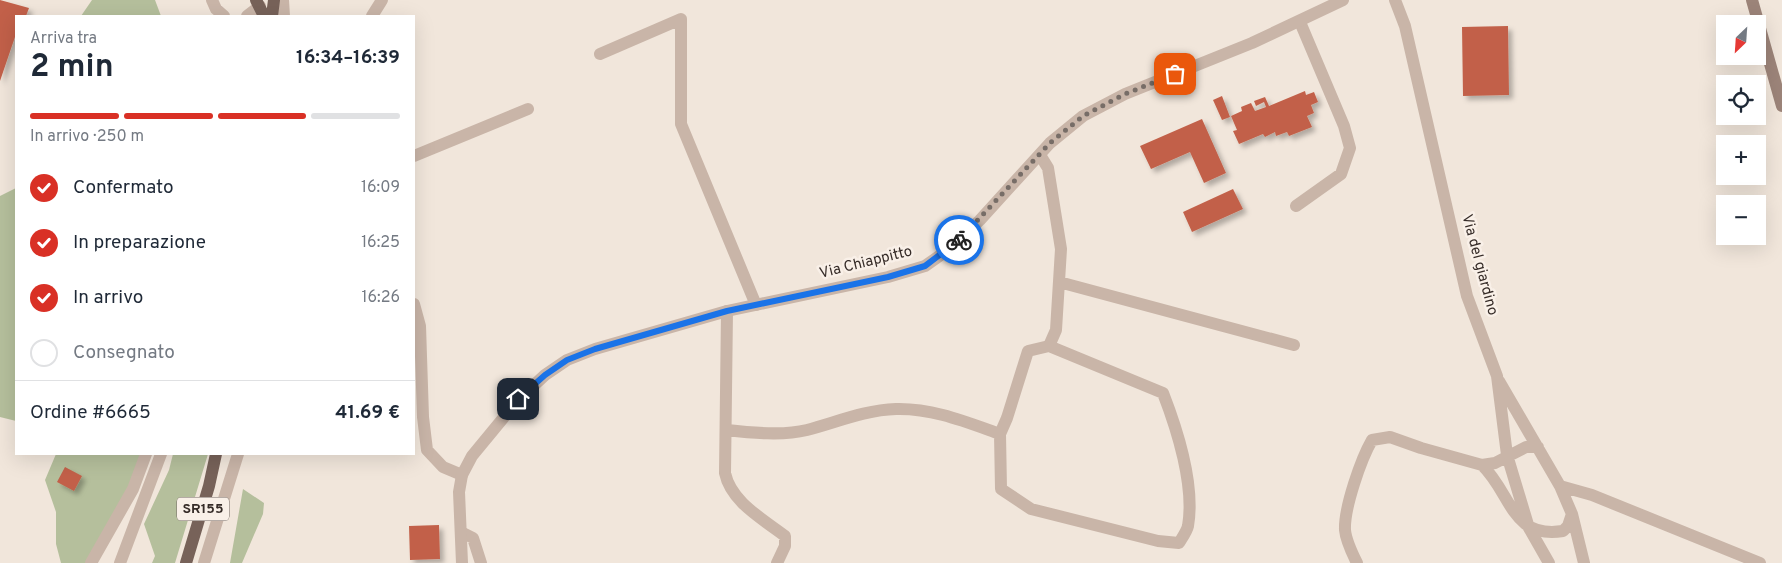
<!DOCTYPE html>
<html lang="it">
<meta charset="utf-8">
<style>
body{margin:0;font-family:Overpass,sans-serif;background:#f2f2f3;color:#1f2937;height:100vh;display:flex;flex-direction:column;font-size:19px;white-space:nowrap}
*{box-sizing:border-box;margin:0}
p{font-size:16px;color:#747a83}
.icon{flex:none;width:28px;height:28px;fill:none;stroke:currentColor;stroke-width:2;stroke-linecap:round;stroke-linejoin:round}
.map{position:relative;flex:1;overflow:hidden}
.drawer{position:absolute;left:15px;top:15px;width:400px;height:440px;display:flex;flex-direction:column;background:#fff;border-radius:0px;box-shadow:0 5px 20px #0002}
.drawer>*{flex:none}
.needle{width:32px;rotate:205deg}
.controls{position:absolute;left:1716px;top:15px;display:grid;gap:10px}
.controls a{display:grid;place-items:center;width:50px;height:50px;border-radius:0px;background:#fff;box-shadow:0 5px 20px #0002;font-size:25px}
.pin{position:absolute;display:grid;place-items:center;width:42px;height:42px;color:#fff;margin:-21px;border-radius:10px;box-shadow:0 2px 8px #0006}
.courier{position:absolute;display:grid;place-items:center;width:50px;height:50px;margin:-25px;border:4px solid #1a73e8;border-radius:50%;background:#fff;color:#222;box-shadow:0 1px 6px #0007}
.headline em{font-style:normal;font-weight:700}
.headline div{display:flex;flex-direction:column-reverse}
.headline{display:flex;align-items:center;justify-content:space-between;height:85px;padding:0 15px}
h1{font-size:32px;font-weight:700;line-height:38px}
.bar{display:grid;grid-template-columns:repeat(4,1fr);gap:8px 5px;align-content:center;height:60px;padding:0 15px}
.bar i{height:6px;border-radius:4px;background:#e0e1e3}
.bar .selected{background:#d93025}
.bar p{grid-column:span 4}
.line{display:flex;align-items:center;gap:12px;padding:0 15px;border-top:1px solid #e0e1e3}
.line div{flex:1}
ol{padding:0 15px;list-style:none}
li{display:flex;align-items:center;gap:15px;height:55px}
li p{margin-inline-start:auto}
li .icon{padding:5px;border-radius:50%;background:#d93025;color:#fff;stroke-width:4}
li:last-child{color:#747a83}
li i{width:28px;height:28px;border:2px solid #e0e1e3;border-radius:50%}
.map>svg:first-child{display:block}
.green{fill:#b5bf9c}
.building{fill:#c26149;filter:url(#shadow)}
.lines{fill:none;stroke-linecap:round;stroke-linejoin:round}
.minor{stroke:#c9b5a8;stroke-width:12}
.tertiary{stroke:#c9b5a8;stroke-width:12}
.secondary{stroke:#9c8479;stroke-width:12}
.primary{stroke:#776259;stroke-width:12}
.done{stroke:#776d67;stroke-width:5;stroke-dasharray:0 9}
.route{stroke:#1a73e8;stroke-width:6}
.labels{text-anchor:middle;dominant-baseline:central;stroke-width:5;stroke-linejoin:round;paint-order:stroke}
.shield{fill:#f9f0e8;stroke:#706762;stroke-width:1}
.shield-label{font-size:14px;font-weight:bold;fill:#362c28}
.street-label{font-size:15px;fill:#362c28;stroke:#f9f0e8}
</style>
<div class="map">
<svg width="1782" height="563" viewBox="0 0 1782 563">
<defs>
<filter id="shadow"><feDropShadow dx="4" dy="4" stdDeviation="2.5" flood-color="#0004"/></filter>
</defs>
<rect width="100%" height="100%" fill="#f1e6db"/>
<path class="green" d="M92 0H155L161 16H81Z
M16 188V421L0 417V196Z
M56 454H149L92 563H61L56 544V512L45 480Z
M173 454H208L175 563H152L155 556 144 524 169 470Z
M243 489 264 503 263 514 242 563H230Z"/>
<path class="building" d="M0 0 29 8 26 16H16V34L0 81Z
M1508 26 1509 95 1463 96 1462 27Z
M1305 91 1306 95 1314 92 1318 102 1311 105 1314 113 1307 116 1312 127 1289 136 1287 132 1276 136 1275 132 1265 137 1263 134 1239 144 1233 131 1237 130 1231 116 1242 111 1241 107 1251 103 1255 111 1266 107 1264 102 1256 106 1254 101 1265 97 1269 106Z
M1222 96 1230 117 1222 120 1213 100Z
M1202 119 1226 173 1204 183 1190 152 1151 169 1140 146Z
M1233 189 1243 209 1192 232 1183 212Z
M65 467 82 476 74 491 57 482Z
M439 525 440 559 410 560 409 526Z"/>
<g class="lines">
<path class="minor" d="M212 0 216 9 224 16
M283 0 284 16
M1395 0 1405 26 1467 296 1497 376 1507 455 1529 528 1549 563
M247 16 260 6
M372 16 382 0
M600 54 681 19V124L756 305
M414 156 528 109
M1296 206 1341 174 1350 148 1344 126 1300 22
M1059 282 1294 345
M414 304 420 326 423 417 427 450 443 467 462 475
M727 311 725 473C731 502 763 519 785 536V546L777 563
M1499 381 1560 486 1572 514 1584 563
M727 430C752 433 783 436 807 430 837 422 865 410 896 409 932 408 966 422 1000 434L1007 418 1028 351 1049 346 1056 330 1061 249 1048 168 1040 155
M1000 434 1001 489 1031 509 1158 541 1179 543C1182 538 1187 531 1188 526 1195 486 1177 429 1163 393L1049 346
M1482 465C1512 494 1511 539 1563 531L1568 526 1572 514
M1560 486 1592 495 1760 563
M461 532 473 538 481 563
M91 563 133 489 146 454
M120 563 161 454
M204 563 238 454
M1357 563C1352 553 1346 541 1345 530 1344 508 1361 459 1372 440L1390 437 1421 448 1482 465 1495 463 1526 447H1538"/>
<path class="tertiary" d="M462 563 459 492 462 475 472 456 519 399 545 375 567 360 595 349 727 311 888 277 925 266 952 247 980 220 1050 143 1083 116 1125 94 1252 43 1343 0"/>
<path class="secondary" d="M1752 0 1782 106"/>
<path class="primary" d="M256 0 264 16
M272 16 274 0
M186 563 209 486 216 454"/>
</g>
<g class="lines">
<path class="done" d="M959 240 1050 143 1083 116 1125 94 1175 74"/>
<path class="route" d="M518 399 545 375 567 360 595 349 727 311 888 277 925 266 959 240"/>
</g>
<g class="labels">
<rect class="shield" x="177" y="497.5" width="52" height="23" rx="4"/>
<g class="shield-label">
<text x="203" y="509">SR155</text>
</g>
<g class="street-label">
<text transform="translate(866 263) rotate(-14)">Via Chiappitto</text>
<text transform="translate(1479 265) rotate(75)">Via del giardino</text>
</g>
</g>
</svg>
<div class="controls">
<a><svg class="needle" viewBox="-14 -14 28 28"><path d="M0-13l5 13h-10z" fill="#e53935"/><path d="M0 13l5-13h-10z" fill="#747a83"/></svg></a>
<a><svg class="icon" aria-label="locate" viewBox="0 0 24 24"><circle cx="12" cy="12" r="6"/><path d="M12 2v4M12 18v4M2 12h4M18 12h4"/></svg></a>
<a>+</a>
<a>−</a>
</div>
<div class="pin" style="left:1175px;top:74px;background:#ea580c"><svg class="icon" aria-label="bag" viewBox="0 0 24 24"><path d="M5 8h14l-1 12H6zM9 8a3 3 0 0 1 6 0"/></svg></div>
<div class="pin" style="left:518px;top:399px;background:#1f2937"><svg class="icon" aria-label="home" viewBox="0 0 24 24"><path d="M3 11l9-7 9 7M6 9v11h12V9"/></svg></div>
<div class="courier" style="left:959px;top:240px"><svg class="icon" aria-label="bike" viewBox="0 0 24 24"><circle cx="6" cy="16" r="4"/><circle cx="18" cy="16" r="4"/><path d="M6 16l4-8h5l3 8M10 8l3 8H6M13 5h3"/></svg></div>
<section class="drawer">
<div class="headline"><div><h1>2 min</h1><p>Arriva tra</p></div><em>16:34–16:39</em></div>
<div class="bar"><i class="selected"></i><i class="selected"></i><i class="selected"></i><i></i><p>In arrivo · 250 m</p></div>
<ol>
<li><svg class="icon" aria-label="check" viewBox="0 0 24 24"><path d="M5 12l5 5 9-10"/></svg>Confermato<p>16:09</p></li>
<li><svg class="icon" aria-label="check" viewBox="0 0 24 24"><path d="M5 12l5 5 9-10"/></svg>In preparazione<p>16:25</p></li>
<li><svg class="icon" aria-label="check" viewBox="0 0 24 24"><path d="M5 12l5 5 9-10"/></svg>In arrivo<p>16:26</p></li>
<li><i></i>Consegnato</li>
</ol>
<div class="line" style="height:65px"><div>Ordine #6665</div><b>41.69 €</b></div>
</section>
</div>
